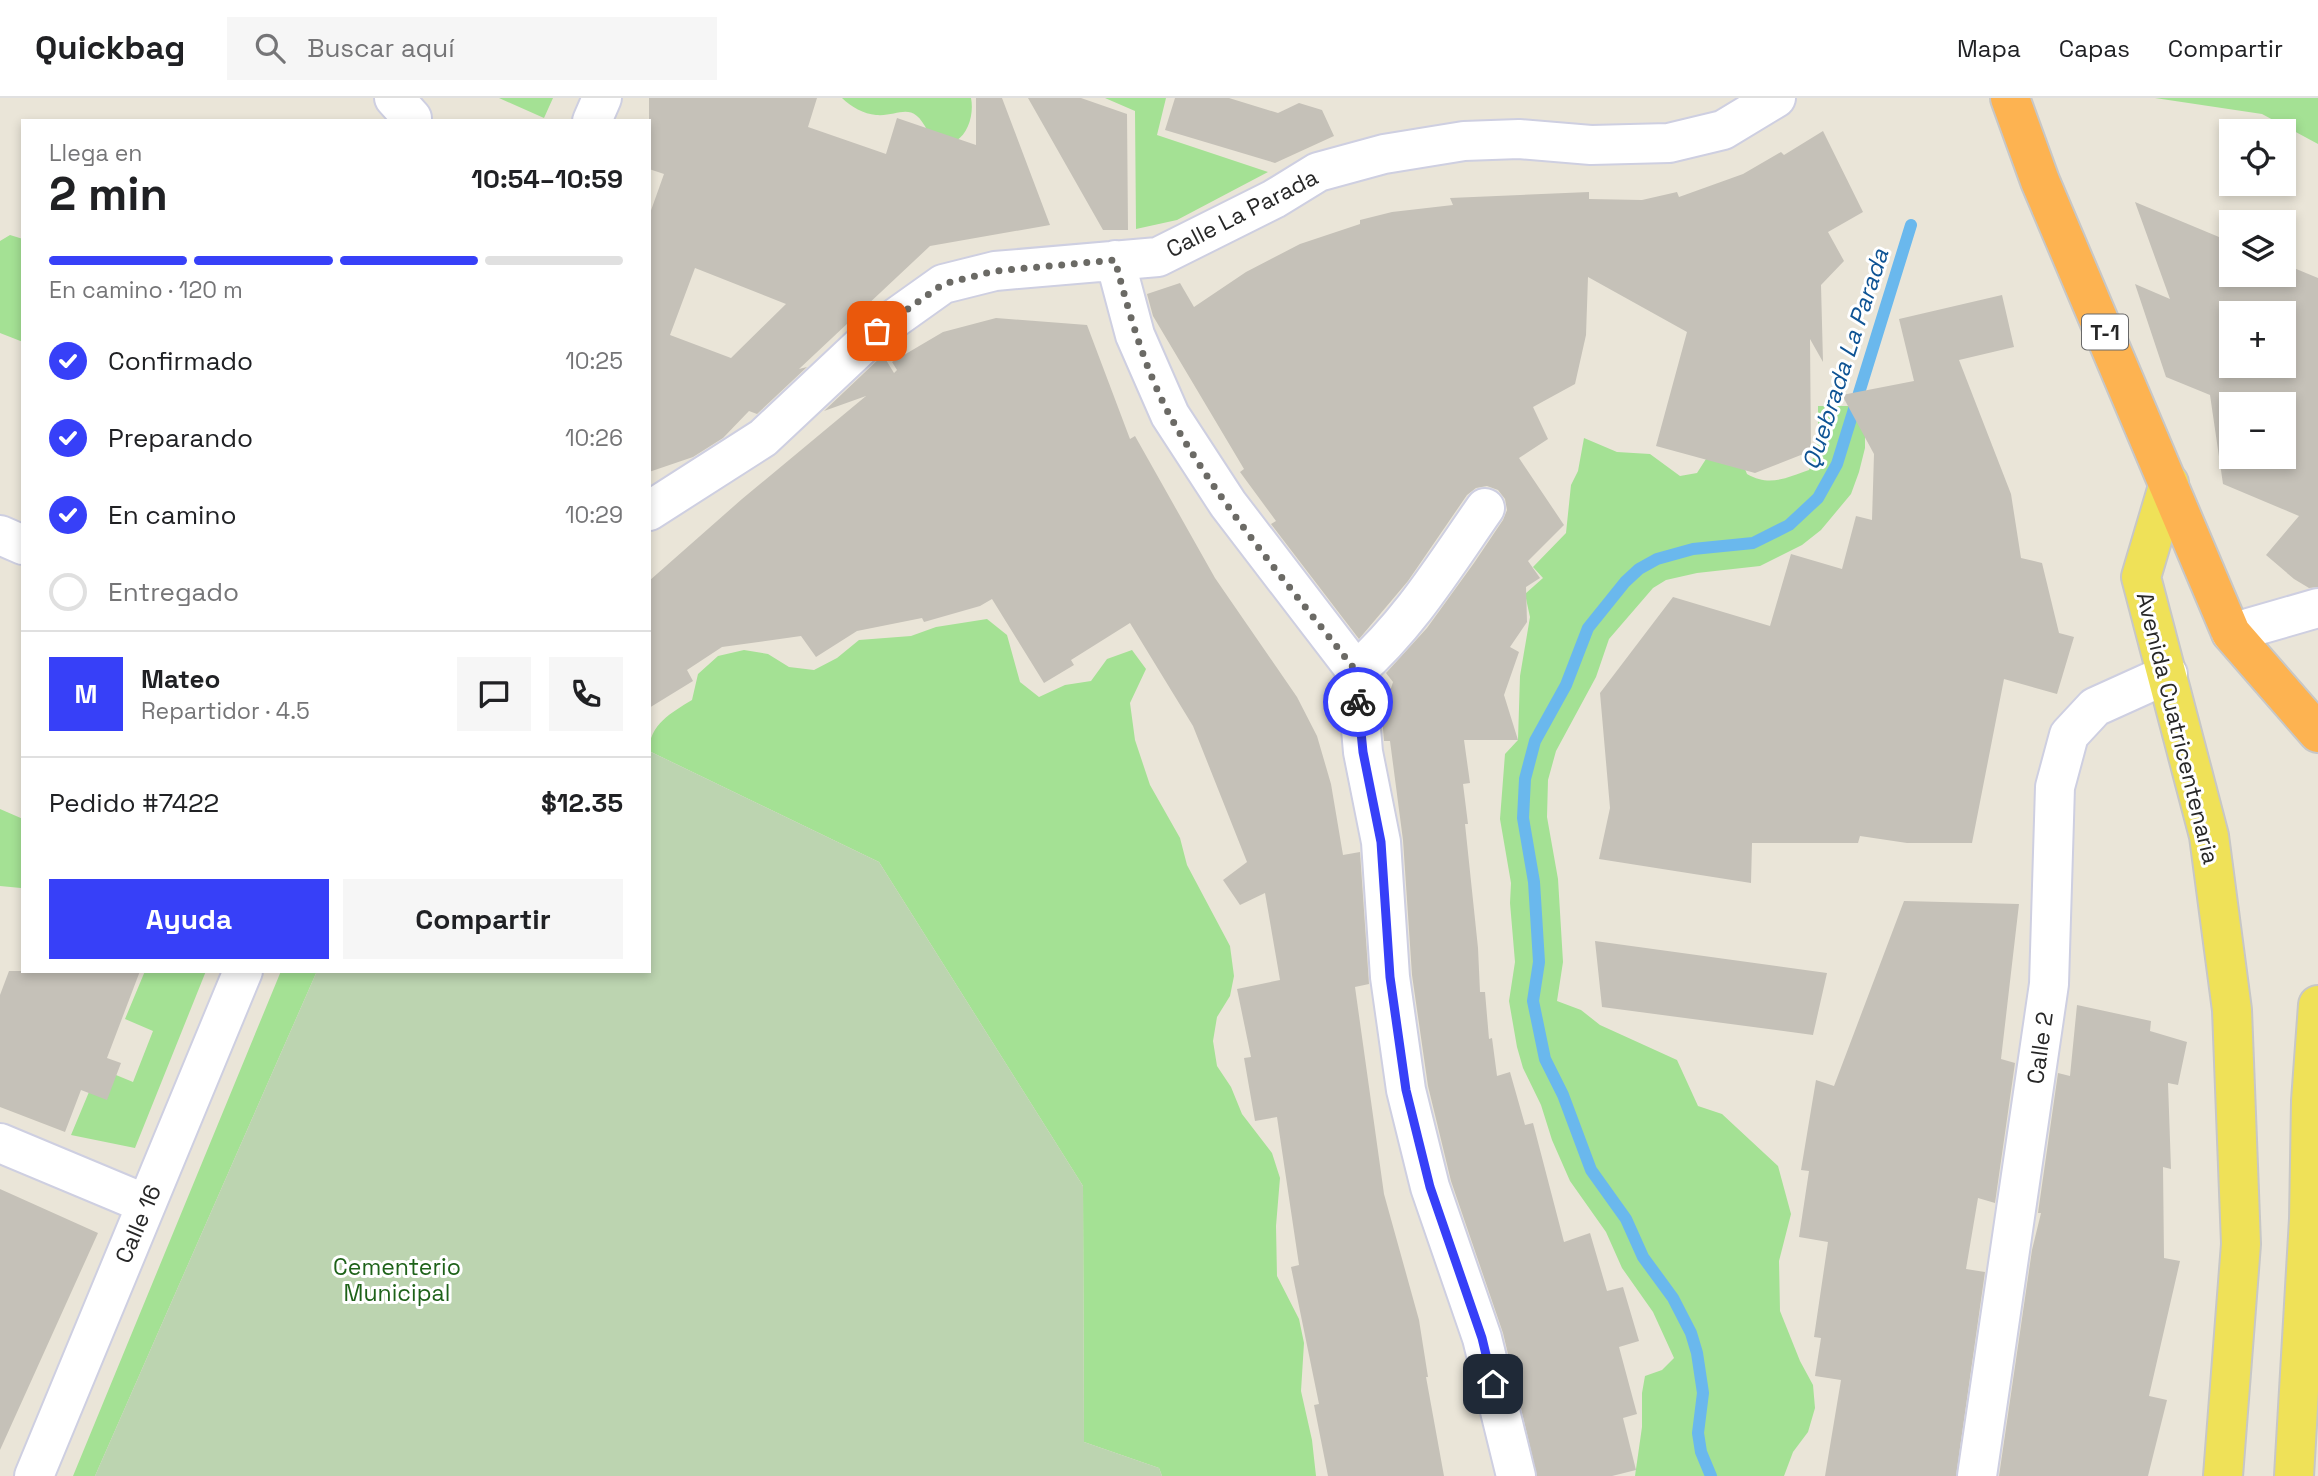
<!DOCTYPE html>
<html lang="es">
<meta charset="utf-8">
<style>
body{margin:0;font-family:"Space Grotesk",sans-serif;background:#f6f6f6;color:#202124;height:100vh;display:flex;flex-direction:column;font-size:26px;white-space:nowrap}
*{box-sizing:border-box;margin:0}
p{font-size:23px;color:#757577}
.icon{flex:none;width:38px;height:38px;fill:none;stroke:currentColor;stroke-width:2;stroke-linecap:round;stroke-linejoin:round}
.map{position:relative;flex:1;overflow:hidden}
.details{position:absolute;left:21px;top:21px;width:630px;height:854px;display:flex;flex-direction:column;background:#fff;border-radius:0px;box-shadow:0 4px 10px #0003}
.details>*{flex:none}
.buttons{position:absolute;left:2219px;top:21px;display:grid;gap:14px}
.buttons a{display:grid;place-items:center;width:77px;height:77px;border-radius:0px;background:#fff;box-shadow:0 4px 10px #0003;font-size:35px}
.pin{position:absolute;display:grid;place-items:center;width:60px;height:60px;color:#fff;margin:-30px;border-radius:14px;box-shadow:0 4px 10px #0006}
.courier{position:absolute;display:grid;place-items:center;width:70px;height:70px;margin:-35px;border:5px solid #3740f8;border-radius:50%;background:#fff;color:#222;box-shadow:0 2px 9px #0007}
.headline em{font-style:normal;font-weight:600}
.headline div{display:flex;flex-direction:column-reverse}
.headline{display:flex;align-items:center;justify-content:space-between;height:119px;padding:0 28px}
h1{font-size:46px;font-weight:600;line-height:52px}
.bar{display:grid;grid-template-columns:repeat(4,1fr);gap:10px 7px;align-content:center;height:84px;padding:0 28px}
.bar i{height:9px;border-radius:5px;background:#e0e0e0}
.bar .active{background:#3740f8}
.bar p{grid-column:span 4}
.line{display:flex;align-items:center;gap:18px;padding:0 28px;border-top:2px solid #e0e0e0}
.line div{flex:1}
.round{display:grid;place-items:center;flex:none;width:74px;height:74px;border-radius:0px;background:#f6f6f6}
ol{padding:0 28px;list-style:none}
li{display:flex;align-items:center;gap:21px;height:77px}
li p{margin-inline-start:auto}
li .icon{padding:7px;border-radius:50%;background:#3740f8;color:#fff;stroke-width:4}
li:last-child{color:#757577}
li i{width:38px;height:38px;border:4px solid #e0e0e0;border-radius:50%}
.cta{display:flex;gap:14px;margin-top:auto;padding:14px 28px}
.cta a{flex:1;height:80px;border-radius:0px;background:#3740f8;color:#fff;font-size:28px;font-weight:600;line-height:80px;text-align:center}
.cta a+a{background:#f6f6f6;color:#202124}
header{display:flex;align-items:center;gap:42px;box-sizing:border-box;height:98px;padding:0 35px;background:#fff;border-bottom:2px solid #e0e0e0}
header strong{font-size:33px}
nav{display:flex;gap:38px;margin-inline-start:auto;font-size:24px}
.search{width:490px;height:63px;background:#f6f6f6;display:flex;align-items:center;gap:18px;box-sizing:border-box;padding:0 24px;border-radius:0px;color:#757577;font-size:26px}
.map>svg:first-child{display:block}
.green{fill:#a4e194}
.cemetery{fill:#bcd4b0}
.lines{fill:none;stroke-linecap:round;stroke-linejoin:round}
.stream{stroke:#6ab8ed;stroke-width:12}
.building{fill:#c5c1b8;fill-rule:evenodd}
.minor-casing{stroke:#cecfe1;stroke-width:42}
.major-casing{stroke:#c7c7c7;stroke-width:42}
.highway-casing{stroke:#c7c7c7;stroke-width:42}
.minor{stroke:#fff;stroke-width:38}
.major{stroke:#efe158;stroke-width:38}
.highway{stroke:#fdb351;stroke-width:38}
.done{stroke:#6b6a65;stroke-width:7;stroke-dasharray:0 12.6}
.route{stroke:#3740f8;stroke-width:9}
.labels{text-anchor:middle;dominant-baseline:central;stroke-width:6;stroke-linejoin:round;paint-order:stroke}
.shield{fill:#fff;stroke:#686868;stroke-width:2}
.shield-label{font-size:21px;font-weight:bold;fill:#272727}
.street-label{font-size:23px;fill:#272727;stroke:#fff}
.park-label{font-size:23px;fill:#1e6219;stroke:#fff}
.water-label{font-size:24px;font-style:italic;fill:#0e5394;stroke:#fff}
</style>
<header>
<strong>Quickbag</strong>
<div class="search"><svg class="icon" aria-label="search" viewBox="0 0 24 24"><circle cx="10" cy="10" r="6"/><path d="M15 15l6 6"/></svg>Buscar aquí</div>
<nav><a>Mapa</a><a>Capas</a><a>Compartir</a></nav>
</header>
<div class="map">
<svg width="2318" height="1378" viewBox="0 0 2318 1378">
<rect width="100%" height="100%" fill="#eae5d8"/>
<path class="green" d="M499 0H553L544 20Z
M842 0H971C974 15 969 35 956 43L928 34C912 1 900 19 876 17 864 16 851 9 842 0Z
M1105 0H1166L1157 37 1268 74 1177 122 1136 131 1135 13Z
M2155 0H2318V46L2262 16Z
M10 137 23 141V244L0 235V143Z
M1818 308H1865V350L1859 374 1851 396 1821 432 1802 447 1760 468 1697 475 1666 482 1653 490 1609 541 1596 579 1556 653 1548 682 1547 719 1558 781 1563 864 1557 903 1581 912 1600 927 1677 962 1698 1008 1722 1016 1778 1068 1791 1116 1779 1163 1780 1213 1800 1263 1813 1287 1815 1310 1808 1334 1793 1354 1784 1378H1635L1642 1329V1295L1645 1278 1662 1272 1674 1260 1653 1214 1622 1170 1606 1134 1570 1083 1552 1042 1541 1007 1523 970 1517 949 1509 903 1515 864 1510 805 1511 785 1500 721 1505 656 1518 642 1520 578 1530 519 1525 496 1543 480 1533 469 1566 435 1571 387 1578 373 1584 340 1617 354 1650 356 1680 378 1697 375 1706 361 1740 359 1747 376C1770 389 1785 380 1809 372L1818 345Z
M987 521 1007 537 1020 584 1039 599 1065 587 1091 583 1107 561 1132 552 1146 571 1130 605 1135 642 1150 687 1180 740 1187 767 1230 848 1234 878 1230 898 1217 919 1213 943 1217 968 1231 989 1242 1016 1272 1055 1280 1080 1276 1128 1277 1178 1299 1221 1304 1245 1301 1293 1312 1342 1316 1378H1162L1159 1370 1084 1344 1083 1088 879 764 649 653C649 627 672 614 692 602L698 576 718 558 744 552 768 556 789 569 814 572 837 560 859 542 911 538 936 529Z
M0 711 23 721 21 790 0 788Z
M145 873H206L135 1050 71 1037 99 970 133 984 153 933 125 921Z
M281 873H317L95 1378H73Z"/>
<path class="cemetery" d="M649 653 879 764 1083 1088 1084 1344 1159 1370 1162 1378H95L317 873H649Z"/>
<g class="lines">
<path class="stream" d="M1711 1378 1701 1354 1698 1335 1703 1295 1697 1255 1691 1235 1673 1200 1643 1159 1626 1121 1591 1072 1563 997 1545 961 1533 903 1539 864 1534 784 1523 720 1525 681 1535 643 1566 587 1588 530 1625 484 1639 471 1657 461 1693 451 1753 445 1789 427 1818 400 1837 366 1911 127"/>
</g>
<path class="building" d="M649 0H817L808 29 886 56 897 20 976 47V0H1002L1050 127 930 148 799 271 807 269 757 316 749 313 723 340 693 359 649 374V118L664 76 649 71ZM695 170 786 206 731 260 670 237Z
M1028 0H1081L1127 16 1128 132H1103Z
M1175 0H1229L1278 15 1299 5 1322 12 1334 38 1275 65 1165 32Z
M1823 33 1863 114 1828 134 1844 163 1821 187 1823 264 1810 241 1811 353 1755 375 1656 348 1687 234 1588 179 1586 237 1575 286 1533 309 1548 341 1519 360 1564 427 1528 463 1540 480 1526 489 1527 524 1510 549 1519 554 1504 597 1518 642H1464L1470 685 1463 686 1468 726H1465L1478 850 1480 894H1485L1489 941 1492 940 1497 978 1510 974 1525 1027 1533 1025 1564 1144 1590 1135 1607 1193 1623 1189 1639 1243 1619 1249 1637 1316 1623 1320 1636 1372 1612 1378H1537L1503 1235 1451 1083 1428 988 1412 877 1403 742 1390 643H1384L1382 618 1393 584 1386 575 1427 530 1474 465 1503 422 1507 412 1505 401 1498 392 1487 388 1476 390 1467 397 1408 483 1359 541 1271 426 1276 423 1240 374 1244 371 1153 218 1147 196 1180 185 1194 209 1246 174 1300 146 1360 126V122L1392 114 1453 107 1450 100 1589 94V101L1642 102 1677 94 1679 99 1743 76 1781 54 1784 57Z
M2135 104 2231 144V177H2284V166L2318 180V489L2309 490 2294 481 2266 457 2299 418 2223 386 2210 297 2166 279 2135 186 2170 201ZM2231 215H2284V268H2231ZM2231 306H2284V359H2231Z
M2002 197 2014 249 1959 262 2011 396 2021 460 2042 465 2059 535 2074 539 2057 596 2004 581 1972 745H1907L1860 738 1858 745H1752L1751 785 1599 761 1610 710 1600 595 1673 499 1770 528 1791 456 1842 471 1856 418 1872 422 1874 356 1842 297 1914 283 1899 221Z
M996 220 1087 227 1130 341 1135 338 1215 480 1297 599 1317 638 1331 686 1343 757 1360 754 1369 886 1355 889 1384 1096 1419 1222 1428 1279H1426L1444 1378H1328L1314 1307 1319 1306 1291 1169 1299 1167 1277 1019 1255 1023 1244 960 1251 959 1237 891 1280 882 1265 795 1240 807 1223 782 1247 764 1193 628 1130 525 1071 562 1074 567 1044 585 992 501 980 508 924 524 922 520 857 533 816 559 801 538 722 549 687 572 693 583 649 610V483L742 401 866 298 824 313 883 257 894 275 897 272 892 264 943 234Z
M1904 803 2019 806 2001 961 2015 965 1995 1105 1978 1100 1966 1171 1985 1174 1956 1378H1825L1841 1282 1815 1278 1821 1240 1814 1239 1828 1144 1799 1139 1809 1073 1801 1072 1816 982 1834 988Z
M1595 843 1827 875 1813 937 1602 909Z
M9 873H140L107 960 121 965 107 1002 81 992 65 1034 0 1009V897Z
M2077 907 2151 923 2150 933 2187 944 2178 987 2168 985 2171 1071 2163 1069 2164 1160 2180 1163 2149 1298 2167 1302 2148 1378H1999L2032 1152 2041 1115H2038L2058 975 2070 978Z
M0 1091 98 1135 0 1352Z"/>
<g class="lines">
<defs>
<path id="minor" d="M394 0 412 20
M592 23 602 0
M1115 162 1135 237 1170 317 1228 406 1356 573 1363 654 1381 744 1390 879 1406 992 1430 1089 1482 1240 1516 1378
M649 413 763 340 877 233 943 186 995 173 1158 159 1274 101 1318 74 1384 56 1464 43 1519 41 1591 47 1669 45 1723 32 1776 0
M0 437 23 447
M2231 535 2318 510
M1356 573C1408 528 1446 466 1485 410
M0 1045 146 1106
M34 1378 243 873
M1977 1378 2049 886 2055 689 2069 637 2095 609 2168 576"/>
<path id="major" d="M2169 385 2141 479 2209 738 2232 912 2241 1146 2223 1378
M2294 1378 2309 1121 2311 1003 2318 907"/>
<path id="highway" d="M2010 0 2040 83 2231 535 2318 635"/>
</defs>
<use href="#minor" class="minor-casing"/>
<use href="#major" class="major-casing"/>
<use href="#highway" class="highway-casing"/>
<use href="#minor" class="minor"/>
<use href="#major" class="major"/>
<use href="#highway" class="highway"/>
</g>
<g class="lines">
<path class="done" d="M877 233 943 186 995 173 1115 162C1129 215 1144 269 1170 318 1221 409 1292 491 1356 573L1358 604"/>
<path class="route" d="M1358 604 1363 654 1381 744 1390 879 1406 992 1430 1089 1482 1240 1493 1286"/>
</g>
<g class="labels">
<rect class="shield" x="2082" y="216.5" width="46" height="35" rx="5"/>
<g class="shield-label">
<text x="2105" y="234">T-1</text>
</g>
<g class="street-label">
<text transform="translate(1242 115) rotate(-27)">Calle La Parada</text>
<text transform="translate(2178 630) rotate(76)">Avenida Cuatricentenaria</text>
<text transform="translate(2040 950) rotate(-82)">Calle 2</text>
<text transform="translate(138 1126) rotate(-67)">Calle 16</text>
</g>
<g class="park-label">
<text x="397" y="1169">Cementerio<tspan x="397" dy="26">Municipal</tspan></text>
</g>
<g class="water-label">
<text transform="translate(1845 261) rotate(-72)">Quebrada La Parada</text>
</g>
</g>
</svg>
<div class="buttons">
<a><svg class="icon" aria-label="locate" viewBox="0 0 24 24"><circle cx="12" cy="12" r="6"/><path d="M12 2v4M12 18v4M2 12h4M18 12h4"/></svg></a>
<a><svg class="icon" aria-label="layers" viewBox="0 0 24 24"><path d="M12 4l9 5-9 5-9-5zM3 14l9 5 9-5"/></svg></a>
<a>+</a>
<a>−</a>
</div>
<div class="pin" style="left:877px;top:233px;background:#ea580c"><svg class="icon" aria-label="bag" viewBox="0 0 24 24"><path d="M5 8h14l-1 12H6zM9 8a3 3 0 0 1 6 0"/></svg></div>
<div class="pin" style="left:1493px;top:1286px;background:#1f2937"><svg class="icon" aria-label="home" viewBox="0 0 24 24"><path d="M3 11l9-7 9 7M6 9v11h12V9"/></svg></div>
<div class="courier" style="left:1358px;top:604px"><svg class="icon" aria-label="bike" viewBox="0 0 24 24"><circle cx="6" cy="16" r="4"/><circle cx="18" cy="16" r="4"/><path d="M6 16l4-8h5l3 8M10 8l3 8H6M13 5h3"/></svg></div>
<section class="details">
<div class="headline"><div><h1>2 min</h1><p>Llega en</p></div><em>10:54–10:59</em></div>
<div class="bar"><i class="active"></i><i class="active"></i><i class="active"></i><i></i><p>En camino · 120 m</p></div>
<ol>
<li><svg class="icon" aria-label="check" viewBox="0 0 24 24"><path d="M5 12l5 5 9-10"/></svg>Confirmado<p>10:25</p></li>
<li><svg class="icon" aria-label="check" viewBox="0 0 24 24"><path d="M5 12l5 5 9-10"/></svg>Preparando<p>10:26</p></li>
<li><svg class="icon" aria-label="check" viewBox="0 0 24 24"><path d="M5 12l5 5 9-10"/></svg>En camino<p>10:29</p></li>
<li><i></i>Entregado</li>
</ol>
<div class="line" style="height:126px"><b class="round" style="background:#3740f8;color:#fff">M</b><div><b>Mateo</b><p>Repartidor · 4.5</p></div><a class="round"><svg class="icon" aria-label="chat" viewBox="0 0 24 24"><path d="M4 5h16v11H9l-5 4z"/></svg></a><a class="round"><svg class="icon" aria-label="phone" viewBox="0 0 24 24"><path d="M5 4h4l2 5-3 2q2 4 5 5l2-3 5 2v4C11 20 4 13 5 4z"/></svg></a></div>
<div class="line" style="height:91px"><div>Pedido #7422</div><b>$12.35</b></div>
<div class="cta"><a>Ayuda</a><a>Compartir</a></div>
</section>
</div>
